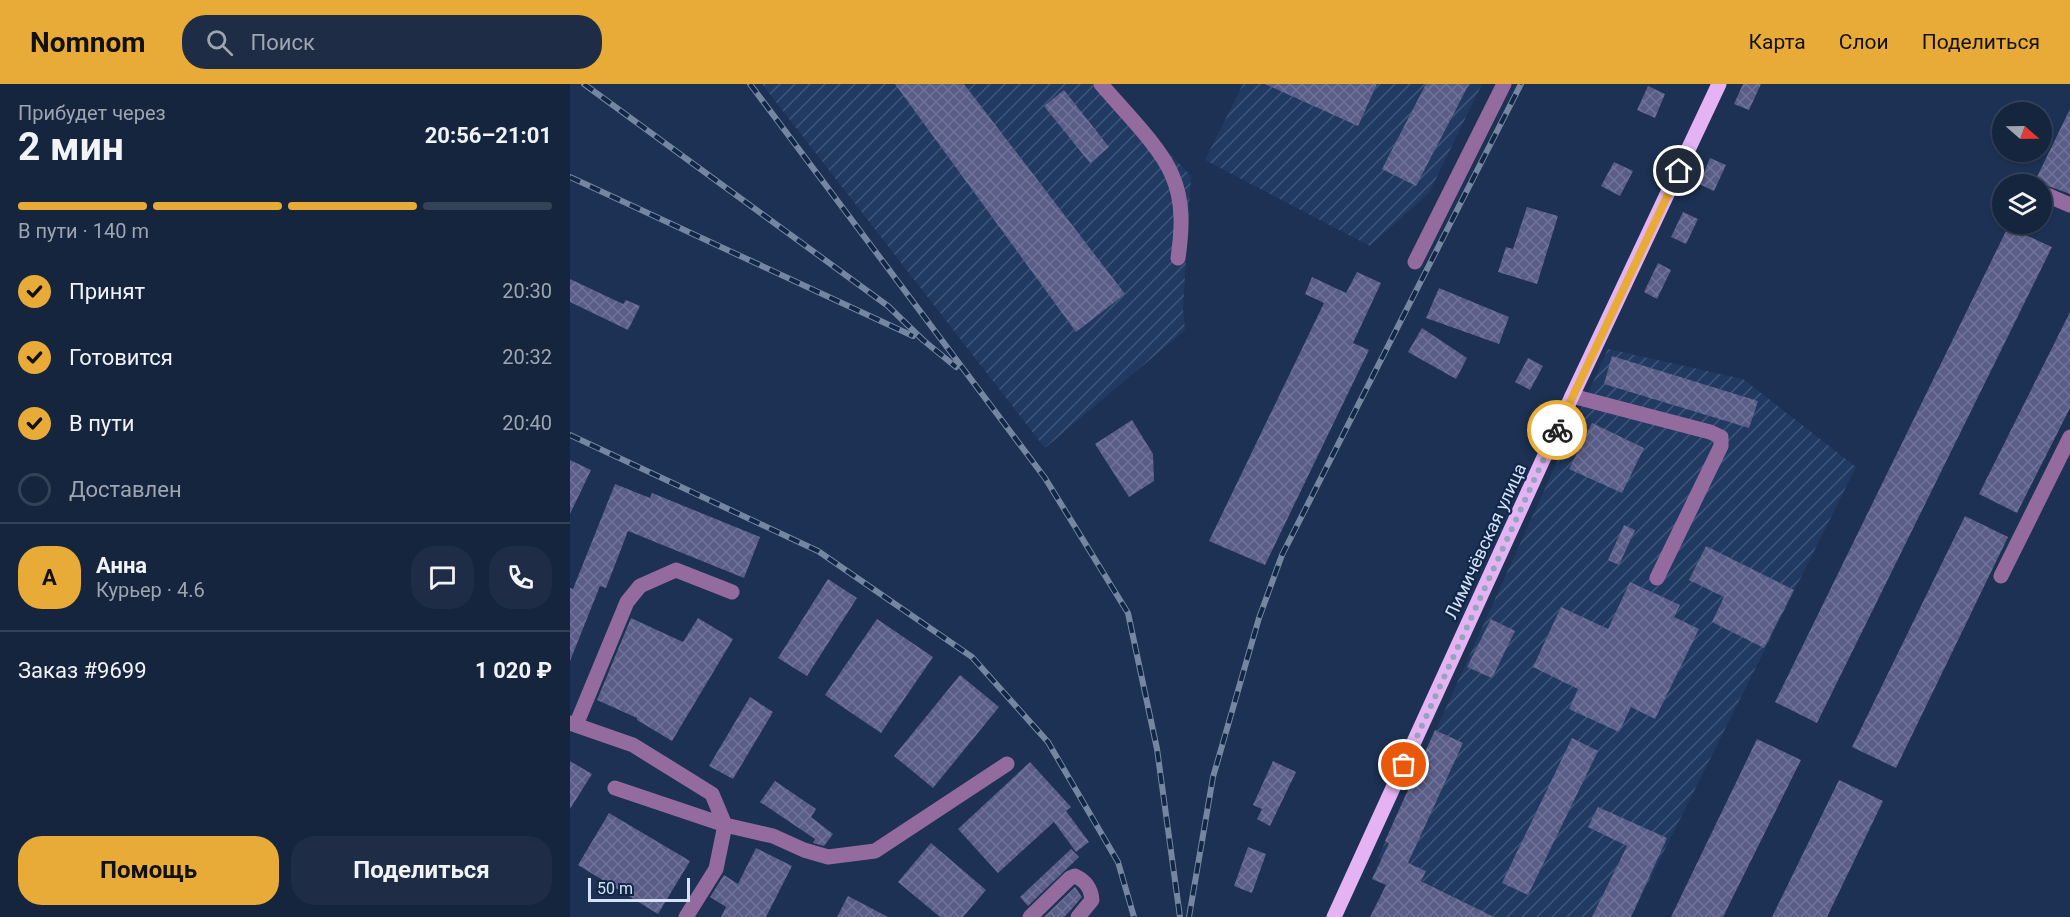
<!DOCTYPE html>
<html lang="ru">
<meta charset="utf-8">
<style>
body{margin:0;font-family:Roboto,sans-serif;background:#1e2d45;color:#f1f3f6;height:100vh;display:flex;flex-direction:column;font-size:22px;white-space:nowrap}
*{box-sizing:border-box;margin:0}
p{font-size:20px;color:#9da5b0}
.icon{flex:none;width:33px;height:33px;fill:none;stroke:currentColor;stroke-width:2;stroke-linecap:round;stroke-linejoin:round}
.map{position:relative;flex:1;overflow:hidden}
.drawer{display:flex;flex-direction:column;background:#15253e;width:570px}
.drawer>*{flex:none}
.needle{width:39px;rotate:110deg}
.tools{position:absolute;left:1422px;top:18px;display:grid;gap:12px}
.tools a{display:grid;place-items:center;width:60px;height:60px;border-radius:50%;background:#15253e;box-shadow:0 2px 4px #0004,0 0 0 2px #344258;font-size:30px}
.scale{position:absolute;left:18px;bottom:15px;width:102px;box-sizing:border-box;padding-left:6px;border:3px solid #d4e2f8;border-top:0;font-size:16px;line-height:21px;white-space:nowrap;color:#d4e2f8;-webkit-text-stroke:4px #122748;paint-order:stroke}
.pin{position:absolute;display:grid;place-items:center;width:51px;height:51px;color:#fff;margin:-26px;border:3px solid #fff;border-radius:50%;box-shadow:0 2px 6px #0007}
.courier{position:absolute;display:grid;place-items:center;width:60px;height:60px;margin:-30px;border:4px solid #e8ab37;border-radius:50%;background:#fff;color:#222;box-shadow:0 2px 8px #0007}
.headline em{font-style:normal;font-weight:700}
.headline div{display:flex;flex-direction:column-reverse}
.headline{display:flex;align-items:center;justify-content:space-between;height:102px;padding:0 18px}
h1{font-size:39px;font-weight:700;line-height:45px}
.bar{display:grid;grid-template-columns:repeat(4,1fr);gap:9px 6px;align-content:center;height:72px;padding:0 18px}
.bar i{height:8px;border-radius:4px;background:#344258}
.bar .on{background:#e8ab37}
.bar p{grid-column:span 4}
.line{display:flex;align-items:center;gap:15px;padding:0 18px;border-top:2px solid #344258}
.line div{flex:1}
.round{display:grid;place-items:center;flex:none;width:63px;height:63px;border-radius:24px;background:#1e2d45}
ol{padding:0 18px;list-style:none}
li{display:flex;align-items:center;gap:18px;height:66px}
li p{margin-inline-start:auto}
li .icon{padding:6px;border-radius:50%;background:#e8ab37;color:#111;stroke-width:4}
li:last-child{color:#9da5b0}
li i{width:33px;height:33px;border:3px solid #344258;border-radius:50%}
.cta{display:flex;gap:12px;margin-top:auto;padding:12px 18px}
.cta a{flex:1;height:69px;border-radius:24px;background:#e8ab37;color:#111;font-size:24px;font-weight:700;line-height:69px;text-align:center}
.cta a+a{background:#1e2d45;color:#f1f3f6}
header{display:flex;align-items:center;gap:36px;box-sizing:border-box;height:84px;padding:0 30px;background:#e8ab37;color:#111}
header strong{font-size:28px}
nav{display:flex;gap:33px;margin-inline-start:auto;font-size:21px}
.search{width:420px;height:54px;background:#1e2d45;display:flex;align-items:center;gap:15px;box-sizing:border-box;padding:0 21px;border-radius:24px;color:#9da5b0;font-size:22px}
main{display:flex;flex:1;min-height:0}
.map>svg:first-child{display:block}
.industrial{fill:url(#industrial-furrows)}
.building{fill:url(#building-cross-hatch)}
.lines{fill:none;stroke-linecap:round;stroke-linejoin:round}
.minor{stroke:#946b9f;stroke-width:15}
.major{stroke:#e5b2f3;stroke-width:15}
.rail-casing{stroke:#7586a3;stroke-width:6}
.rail{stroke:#122748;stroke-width:4;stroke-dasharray:11;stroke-linecap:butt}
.done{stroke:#94a4be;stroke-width:6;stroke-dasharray:0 10.8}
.route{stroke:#e8ab37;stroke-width:8}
.labels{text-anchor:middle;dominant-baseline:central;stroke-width:4.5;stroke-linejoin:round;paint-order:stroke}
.street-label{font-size:18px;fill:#d4e2f8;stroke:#122748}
</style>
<header>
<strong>Nomnom</strong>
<div class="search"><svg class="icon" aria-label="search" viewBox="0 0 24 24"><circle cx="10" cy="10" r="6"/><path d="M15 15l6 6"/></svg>Поиск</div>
<nav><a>Карта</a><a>Слои</a><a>Поделиться</a></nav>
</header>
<main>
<section class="drawer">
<div class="headline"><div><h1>2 мин</h1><p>Прибудет через</p></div><em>20:56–21:01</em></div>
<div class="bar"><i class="on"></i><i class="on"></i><i class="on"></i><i></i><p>В пути · 140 m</p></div>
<ol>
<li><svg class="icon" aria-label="check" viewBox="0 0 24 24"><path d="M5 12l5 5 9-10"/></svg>Принят<p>20:30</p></li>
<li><svg class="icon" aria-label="check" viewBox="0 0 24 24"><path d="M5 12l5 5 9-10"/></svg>Готовится<p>20:32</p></li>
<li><svg class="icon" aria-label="check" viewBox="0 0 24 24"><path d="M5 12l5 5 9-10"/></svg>В пути<p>20:40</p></li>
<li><i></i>Доставлен</li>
</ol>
<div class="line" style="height:108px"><b class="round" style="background:#e8ab37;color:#111">А</b><div><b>Анна</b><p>Курьер · 4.6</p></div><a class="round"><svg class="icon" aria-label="chat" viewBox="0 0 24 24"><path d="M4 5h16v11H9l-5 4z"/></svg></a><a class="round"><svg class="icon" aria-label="phone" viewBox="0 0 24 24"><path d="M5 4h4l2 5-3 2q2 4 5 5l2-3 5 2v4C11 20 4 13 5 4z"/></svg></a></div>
<div class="line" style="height:78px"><div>Заказ #9699</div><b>1 020 ₽</b></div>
<div class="cta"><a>Помощь</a><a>Поделиться</a></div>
</section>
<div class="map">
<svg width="1500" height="833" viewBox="0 0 1500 833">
<defs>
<pattern id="industrial-furrows" width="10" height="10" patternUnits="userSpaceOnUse" patternTransform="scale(1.5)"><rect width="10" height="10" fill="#213a62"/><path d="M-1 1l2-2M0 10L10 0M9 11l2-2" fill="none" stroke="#405679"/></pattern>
<pattern id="building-cross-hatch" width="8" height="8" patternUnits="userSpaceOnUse" patternTransform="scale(1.5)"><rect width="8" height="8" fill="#595d87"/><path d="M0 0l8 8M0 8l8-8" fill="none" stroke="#707499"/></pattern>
</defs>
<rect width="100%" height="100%" fill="#1c3153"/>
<path class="industrial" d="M192 0H533L621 92 613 225 615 246 475 364Z
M673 0H912L859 109 800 162 635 76Z
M1038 265 1173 295 1286 383 1061 833H923L808 774Z"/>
<path class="building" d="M325 0H394L555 210 506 248Z
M695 0H807L788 42Z
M856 0H899L846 102 812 85Z
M1173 0H1191L1179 26 1164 20Z
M1078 2 1095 10 1085 34 1067 26Z
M494 6 539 63 520 79 474 22Z
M1500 25V110L1465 97Z
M1140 74 1156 81 1144 107 1129 100Z
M1044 78 1063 87 1050 112 1031 102Z
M957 123 988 132 967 200 928 188 936 163 943 165Z
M1113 128 1128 135 1116 160 1101 153Z
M1438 143 1482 163 1247 639 1205 618Z
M1088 179 1101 186 1087 215 1074 208Z
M787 188 811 199 783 259 799 266 695 481 639 457 754 219 735 210 742 193 776 209Z
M0 195 53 220 56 216 70 222 58 246 0 218Z
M869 204 939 233 929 260 856 234Z
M1500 228V324L1447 429 1409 410Z
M852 244 897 274 886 295 838 268Z
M1042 272 1188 317 1179 344 1034 300Z
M958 274 973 282 960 306 945 298Z
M562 336 583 370 584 397 559 413 525 360Z
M1022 339 1074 364 1052 409 999 385Z
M0 376 21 386 0 430Z
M45 400 80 414 82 409 190 453 174 494 58 447 36 504 30 502 0 577V504L3 505Z
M1395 432 1438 453 1326 684 1282 663Z
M1054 441 1065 446 1049 481 1038 476Z
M1136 462 1224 506 1194 564 1142 538 1154 513 1119 496Z
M258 495 287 514 237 592 208 574Z
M1060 498 1110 521 1104 533 1129 545 1085 635 1061 623 1049 648 999 625 1008 605 963 583 991 523 1038 545Z
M61 534 113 558 128 534 163 555 102 657 67 636V634L27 616Z
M307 535 363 573 311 649 255 611Z
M921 535 945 547 922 594 897 583Z
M390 591 429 623 363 704 324 672Z
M180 613 203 628 163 695 139 682Z
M865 646 893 659 838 779 856 787 851 797 924 833H800L816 801 802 795 819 759 815 757Z
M1002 654 1028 667 958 811 932 799Z
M1187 655 1231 676 1153 833H1101Z
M0 677 22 690 0 725Z
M703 677 726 688 700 742 687 735 692 725 683 721Z
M460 678 501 723 496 727 519 758 506 768 484 738 428 789 388 745Z
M1269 696 1313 717 1257 833H1202Z
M205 697 246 725 241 733 263 750 254 762 243 759 245 755 190 718Z
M1028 723 1097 754 1061 833H1022L1057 762 1018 743Z
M39 729 120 777 88 830 8 781Z
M361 759 416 806 393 833H370L328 798Z
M678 763 696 770 682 809 664 802Z
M186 764 222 782 196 833H151L156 823 140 813 154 791 168 800Z
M501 765 509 773 458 822 450 813Z
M505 803 512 813 500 827 494 833H474Z
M278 812 318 833H267Z"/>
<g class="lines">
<path class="minor" d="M531 0C552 25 590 62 602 91 614 118 612 146 608 174
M1451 100H1452
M1472 109 1500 121
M845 178 934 0
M1002 312 1140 348 1151 353V362L1087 494
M1431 492 1500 353
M0 639 63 661 142 710 155 741 146 785 116 833
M6 641 57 518 70 502 106 486 162 508
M45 704 155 741 203 752 234 766 258 773 305 767 437 680
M460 833 500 794 505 792C516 797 521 804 522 816L508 833"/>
<path class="major" d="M764 833 1002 312 1149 0"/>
<defs>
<path id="rail" d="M14 0 318 222 353 256 386 283
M180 0 475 394 558 529 587 665 610 833
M0 93 343 252
M0 351 248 467 402 573 478 658 548 778 564 833
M619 833 643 693 689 534 712 471 951 0"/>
</defs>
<use href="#rail" class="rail-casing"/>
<use href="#rail" class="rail"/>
</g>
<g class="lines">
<path class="done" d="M834 681 987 346"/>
<path class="route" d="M987 346 1109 87"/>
</g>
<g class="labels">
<g class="street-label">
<text transform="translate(915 457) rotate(-65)">Лимичёвская улица</text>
</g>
</g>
</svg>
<div class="tools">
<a><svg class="needle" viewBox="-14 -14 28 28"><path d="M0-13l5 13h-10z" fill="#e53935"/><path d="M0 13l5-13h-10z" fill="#9da5b0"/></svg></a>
<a><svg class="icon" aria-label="layers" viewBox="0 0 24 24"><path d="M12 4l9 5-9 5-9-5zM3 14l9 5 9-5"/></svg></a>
</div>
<div class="scale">50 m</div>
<div class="pin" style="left:834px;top:681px;background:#ea580c"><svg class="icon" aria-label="bag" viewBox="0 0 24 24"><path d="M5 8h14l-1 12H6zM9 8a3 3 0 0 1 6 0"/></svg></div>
<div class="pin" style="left:1109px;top:87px;background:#1f2937"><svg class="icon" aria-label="home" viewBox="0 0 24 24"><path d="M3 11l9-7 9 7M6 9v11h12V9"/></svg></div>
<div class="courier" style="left:987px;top:346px"><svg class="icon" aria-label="bike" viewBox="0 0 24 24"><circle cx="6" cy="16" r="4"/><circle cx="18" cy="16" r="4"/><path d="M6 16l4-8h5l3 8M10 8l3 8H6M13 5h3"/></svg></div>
</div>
</main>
